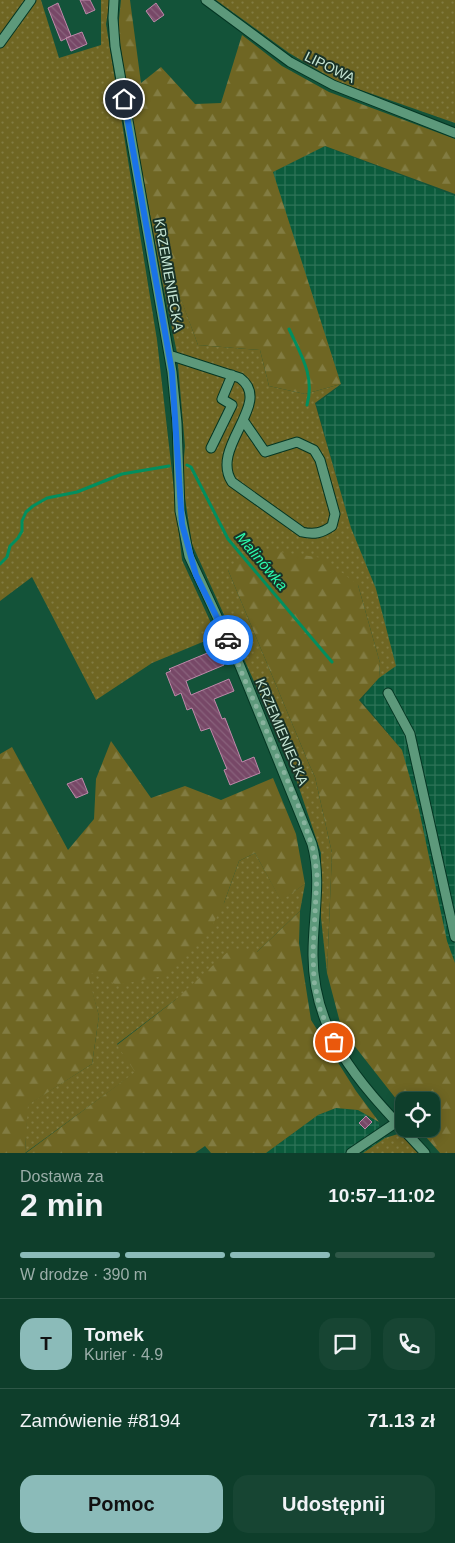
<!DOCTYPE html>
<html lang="pl">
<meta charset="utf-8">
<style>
body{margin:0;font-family:Helvetica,sans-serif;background:#174533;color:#f1f3f6;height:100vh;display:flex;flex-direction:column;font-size:19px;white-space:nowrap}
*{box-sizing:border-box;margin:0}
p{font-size:16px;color:#9baea9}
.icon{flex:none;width:28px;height:28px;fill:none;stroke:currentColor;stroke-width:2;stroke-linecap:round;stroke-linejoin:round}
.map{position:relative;height:1153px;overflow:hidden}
.drawer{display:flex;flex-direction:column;background:#0e3e2b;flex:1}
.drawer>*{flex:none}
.tools{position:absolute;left:395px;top:1092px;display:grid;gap:10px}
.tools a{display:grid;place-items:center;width:45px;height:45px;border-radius:10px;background:#0e3e2b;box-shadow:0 2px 12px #0003,0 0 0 1px #2e5747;font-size:25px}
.pin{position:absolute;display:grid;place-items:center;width:42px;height:42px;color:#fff;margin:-21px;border:2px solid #fff;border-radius:50%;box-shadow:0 1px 5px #0007}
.courier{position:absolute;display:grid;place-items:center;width:50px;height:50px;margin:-25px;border:4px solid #1a73e8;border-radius:50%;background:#fff;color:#222;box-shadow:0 1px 6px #0007}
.headline em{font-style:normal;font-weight:700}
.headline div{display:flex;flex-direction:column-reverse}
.headline{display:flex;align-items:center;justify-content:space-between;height:85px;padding:0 20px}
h1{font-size:32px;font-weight:700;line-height:38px}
.bar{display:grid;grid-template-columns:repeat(4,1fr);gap:8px 5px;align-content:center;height:60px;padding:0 20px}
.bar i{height:6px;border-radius:4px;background:#2e5747}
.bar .on{background:#8bbbb9}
.bar p{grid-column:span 4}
.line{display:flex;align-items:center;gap:12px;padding:0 20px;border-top:1px solid #2e5747}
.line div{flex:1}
.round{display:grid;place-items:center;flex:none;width:52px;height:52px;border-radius:15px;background:#174533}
.action{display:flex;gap:10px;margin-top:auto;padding:10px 20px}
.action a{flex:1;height:58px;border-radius:15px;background:#8bbbb9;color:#111;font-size:20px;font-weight:700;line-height:58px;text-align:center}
.action a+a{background:#174533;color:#f1f3f6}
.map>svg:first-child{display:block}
.industrial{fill:url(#industrial-grid)}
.grass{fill:url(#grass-dots)}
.forest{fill:url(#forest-firs)}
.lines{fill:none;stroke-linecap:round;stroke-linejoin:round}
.stream{stroke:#028f5f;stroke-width:3}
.building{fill:url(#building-back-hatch);stroke:#be89aa}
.minor-casing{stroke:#043623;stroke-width:11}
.minor{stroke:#5d997b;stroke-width:9}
.done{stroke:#88b39e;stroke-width:5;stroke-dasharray:0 9}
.route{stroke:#1a73e8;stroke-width:6}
.labels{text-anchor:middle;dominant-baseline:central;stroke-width:4;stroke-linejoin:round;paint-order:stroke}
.street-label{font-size:14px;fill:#c7e6d5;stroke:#1a3327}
.water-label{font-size:15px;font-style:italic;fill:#2bfdaf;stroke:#1a3327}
</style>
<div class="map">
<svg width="455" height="1153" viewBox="0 0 455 1153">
<defs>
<pattern id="industrial-grid" width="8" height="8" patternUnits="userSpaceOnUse" patternTransform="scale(1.25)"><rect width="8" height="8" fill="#0b5b3c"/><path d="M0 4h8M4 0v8" fill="none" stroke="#2d7357"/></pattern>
<pattern id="grass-dots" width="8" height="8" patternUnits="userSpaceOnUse" patternTransform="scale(1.25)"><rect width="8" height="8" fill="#6f6623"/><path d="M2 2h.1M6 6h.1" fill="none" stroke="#827c42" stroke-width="1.8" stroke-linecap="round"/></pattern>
<pattern id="forest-firs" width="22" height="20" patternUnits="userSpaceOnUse" patternTransform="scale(1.25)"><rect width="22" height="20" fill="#6f6623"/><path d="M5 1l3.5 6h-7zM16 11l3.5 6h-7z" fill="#827c42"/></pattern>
<pattern id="building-back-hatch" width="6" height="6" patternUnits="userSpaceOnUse" patternTransform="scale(1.25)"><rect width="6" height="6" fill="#774867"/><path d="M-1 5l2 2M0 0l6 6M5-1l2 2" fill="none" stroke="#89627c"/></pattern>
</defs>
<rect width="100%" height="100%" fill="#135339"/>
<path class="industrial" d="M324 146 455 196V964L446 940 419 810 398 745 361 700 383 673 351 529 316 404 341 385 271 173Z
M336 1108 358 1110 379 1122V1130L385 1138 363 1153H266L318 1115Z"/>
<path class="grass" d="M0 0H41L59 58 101 45V0H110L106 24 157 340 182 560 217 636 152 663 96 700 32 577 0 601Z
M216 0H455V123L338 82 289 53Z
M173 277 198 345 260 350 269 386 305 394 341 384 315 403 351 528 376 589 396 666 379 678 380 663 358 585 228 570 309 764 315 777 332 853 327 973 321 918V853L290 761 192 544 182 479 185 446 177 353 162 280Z
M255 853 281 900 305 884 300 911 257 952 175 1000 117 1044 136 1072 25 1153 27 1105 92 1064 99 1016 86 971 224 903 239 861Z
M398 1134 403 1136 418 1153H363L385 1138Z"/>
<path class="forest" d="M121 0H130L141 83 161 67 195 104 221 103 242 35 282 66 329 92 455 139V194L325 146 273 172 341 384 305 394 269 386 260 350 198 345 173 278 162 280 126 83 118 29Z
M258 549 323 558 358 585 380 663 379 678 359 700 402 750 419 810 447 941 455 963V1153H440L419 1129H431V1101H404V1109L342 1030 327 973 332 853 315 777 309 764 228 570Z
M111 741 151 798 185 786 221 800 273 778 296 834 305 884 281 901 255 853 239 861 224 903 213 924 168 975 117 985 87 971 99 1016 92 1064 28 1105 25 1153H0V754L12 747 68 850 94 819 96 779Z
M300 911 299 943 311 1020 356 1091 379 1122 358 1110 336 1108 318 1115 266 1153H211L205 1146 195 1153H26L135 1072 117 1045 175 1000 232 948 257 952Z"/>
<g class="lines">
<path class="stream" d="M289 329C301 355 315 376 307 405
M187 465 191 467 228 539 332 662
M0 564 7 557 10 546 18 538 22 531V521L26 512 33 506 47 498 77 492 122 474 169 466"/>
</g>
<path class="building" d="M80 0H90L95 10 86 14Z
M58 3 71 36 61 41 48 8Z
M156 3 164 15 154 22 146 11Z
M82 32 87 44 71 51 66 38Z
M217 649 224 665 186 681 191 695 229 679 234 691 214 699 222 719 225 718 242 762 254 757 260 773 230 785 224 770 227 769 210 728 201 731 192 708 187 710 181 693 175 696 166 673 171 671 169 669Z
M82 778 88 793 76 798 67 784Z
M366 1116 372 1122 365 1129 359 1123Z"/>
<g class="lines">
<defs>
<path id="minor" d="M114 0 113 18 115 46 172 372 177 423 180 511 189 556 240 666 312 844C322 880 313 916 313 953 312 1041 370 1093 425 1153
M206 0 290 62 333 85 455 133
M0 43 31 0
M169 355 240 378C274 403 209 447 232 482L302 532C314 535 322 533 332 526L335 514 320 460 314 450 297 442 265 452 243 420
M211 448 232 405 222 399 232 375
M388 693 410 734 455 937
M351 1153 397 1122"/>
</defs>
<use href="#minor" class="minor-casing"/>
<use href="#minor" class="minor"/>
</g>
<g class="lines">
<path class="done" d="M228 640 300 810 314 852 317 875 313 952 314 981 320 1009 334 1042"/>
<path class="route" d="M124 99 172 372 182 524 196 575 228 640"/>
</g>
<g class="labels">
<g class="street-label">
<text transform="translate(330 67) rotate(26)">LIPOWA</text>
<text transform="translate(169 275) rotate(80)">KRZEMIENIECKA</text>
<text transform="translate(282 732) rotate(67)">KRZEMIENIECKA</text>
</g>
<g class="water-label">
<text transform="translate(262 561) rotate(50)">Malinówka</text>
</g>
</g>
</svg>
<div class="tools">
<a><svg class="icon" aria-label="locate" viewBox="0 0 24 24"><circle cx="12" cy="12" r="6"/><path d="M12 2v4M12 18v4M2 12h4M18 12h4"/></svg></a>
</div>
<div class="pin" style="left:334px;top:1042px;background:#ea580c"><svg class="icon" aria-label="bag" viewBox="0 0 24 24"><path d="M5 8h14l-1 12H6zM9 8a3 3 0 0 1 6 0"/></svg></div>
<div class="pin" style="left:124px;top:99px;background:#1f2937"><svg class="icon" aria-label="home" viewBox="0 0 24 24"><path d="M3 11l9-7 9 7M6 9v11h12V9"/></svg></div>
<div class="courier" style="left:228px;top:640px"><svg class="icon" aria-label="car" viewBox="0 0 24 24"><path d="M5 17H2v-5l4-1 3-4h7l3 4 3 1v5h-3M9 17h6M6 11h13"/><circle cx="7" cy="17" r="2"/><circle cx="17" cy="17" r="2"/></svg></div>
</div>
<section class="drawer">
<div class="headline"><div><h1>2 min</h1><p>Dostawa za</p></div><em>10:57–11:02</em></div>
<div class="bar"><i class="on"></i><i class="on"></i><i class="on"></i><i></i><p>W drodze · 390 m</p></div>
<div class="line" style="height:90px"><b class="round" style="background:#8bbbb9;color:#111">T</b><div><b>Tomek</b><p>Kurier · 4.9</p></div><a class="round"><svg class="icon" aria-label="chat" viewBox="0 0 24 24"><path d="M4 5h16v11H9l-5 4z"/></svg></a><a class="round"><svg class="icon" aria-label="phone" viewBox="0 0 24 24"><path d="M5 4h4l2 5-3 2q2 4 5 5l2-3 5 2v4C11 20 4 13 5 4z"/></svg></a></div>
<div class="line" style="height:65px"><div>Zamówienie #8194</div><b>71.13 zł</b></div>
<div class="action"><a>Pomoc</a><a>Udostępnij</a></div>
</section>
